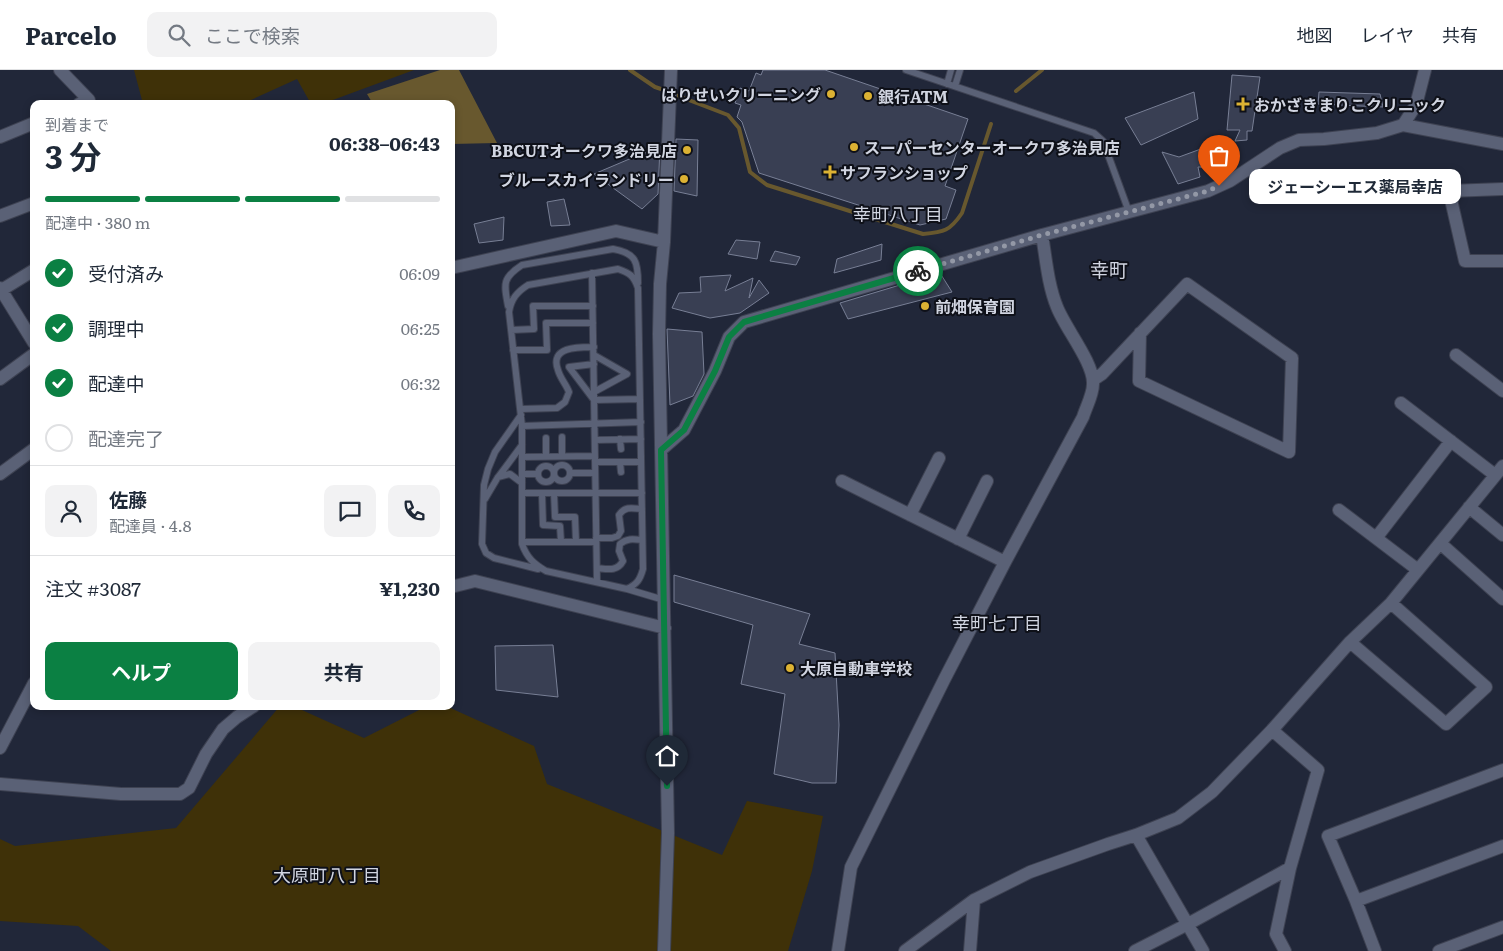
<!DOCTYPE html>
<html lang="ja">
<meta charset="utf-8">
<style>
body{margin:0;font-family:Literata,"Noto Sans JP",serif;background:#f2f2f3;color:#1f2937;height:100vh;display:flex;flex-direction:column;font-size:19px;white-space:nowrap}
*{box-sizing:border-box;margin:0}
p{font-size:16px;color:#747a83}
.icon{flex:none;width:28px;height:28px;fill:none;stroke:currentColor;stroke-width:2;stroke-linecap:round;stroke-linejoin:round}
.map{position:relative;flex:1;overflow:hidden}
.side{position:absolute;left:30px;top:30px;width:425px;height:610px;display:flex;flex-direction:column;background:#fff;border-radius:10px;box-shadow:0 2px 8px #0003}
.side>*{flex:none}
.pin{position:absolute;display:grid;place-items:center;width:42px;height:42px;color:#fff;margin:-51px -21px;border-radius:50% 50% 50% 0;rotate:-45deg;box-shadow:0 0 5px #0007}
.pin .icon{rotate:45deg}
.courier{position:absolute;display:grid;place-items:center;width:50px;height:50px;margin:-25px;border:4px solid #0b8043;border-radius:50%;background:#fff;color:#222;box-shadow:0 1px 6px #0007}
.bubble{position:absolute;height:35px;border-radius:10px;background:#fff;box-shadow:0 2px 8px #0003;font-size:16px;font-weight:700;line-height:35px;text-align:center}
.overview em{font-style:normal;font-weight:700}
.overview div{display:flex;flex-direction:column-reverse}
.overview{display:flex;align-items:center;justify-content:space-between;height:85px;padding:0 15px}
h1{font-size:32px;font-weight:700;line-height:38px}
.bar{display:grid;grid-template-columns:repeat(4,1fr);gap:8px 5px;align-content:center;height:60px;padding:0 15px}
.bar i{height:6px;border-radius:4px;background:#e0e1e3}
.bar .on{background:#0b8043}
.bar p{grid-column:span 4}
.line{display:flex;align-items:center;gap:12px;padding:0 15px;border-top:1px solid #e0e1e3}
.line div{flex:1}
.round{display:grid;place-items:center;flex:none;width:52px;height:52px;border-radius:10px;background:#f2f2f3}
ol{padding:0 15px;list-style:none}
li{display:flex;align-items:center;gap:15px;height:55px}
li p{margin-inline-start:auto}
li .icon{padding:5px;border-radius:50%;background:#0b8043;color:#fff;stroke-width:4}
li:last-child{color:#747a83}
li i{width:28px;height:28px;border:2px solid #e0e1e3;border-radius:50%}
.button{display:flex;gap:10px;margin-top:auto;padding:10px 15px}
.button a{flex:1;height:58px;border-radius:10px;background:#0b8043;color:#fff;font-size:20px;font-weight:700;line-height:58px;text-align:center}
.button a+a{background:#f2f2f3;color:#1f2937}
header{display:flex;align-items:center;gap:30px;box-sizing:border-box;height:70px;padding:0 25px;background:#fff;border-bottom:1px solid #e0e1e3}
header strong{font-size:24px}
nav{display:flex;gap:28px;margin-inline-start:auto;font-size:18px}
.search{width:350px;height:45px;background:#f2f2f3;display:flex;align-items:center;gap:12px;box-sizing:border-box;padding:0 18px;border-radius:10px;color:#747a83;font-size:19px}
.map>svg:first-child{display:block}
.green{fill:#3f3108}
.water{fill:#68582e}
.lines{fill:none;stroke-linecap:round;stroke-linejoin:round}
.stream{stroke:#68582e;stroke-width:4}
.building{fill:#393f53;stroke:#787f95}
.service-casing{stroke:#3e4252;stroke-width:8}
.minor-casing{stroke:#3e4252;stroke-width:14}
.service{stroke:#5a6176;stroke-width:6}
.minor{stroke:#5a6176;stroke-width:12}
.done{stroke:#9398a6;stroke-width:5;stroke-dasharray:0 9}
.route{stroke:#0b8043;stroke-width:6}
.poi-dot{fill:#dcb233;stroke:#0e1018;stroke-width:2}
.labels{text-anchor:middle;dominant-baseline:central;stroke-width:4;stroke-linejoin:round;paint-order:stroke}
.poi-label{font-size:16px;font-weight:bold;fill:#d1d5e1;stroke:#0e1018;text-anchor:start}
.neighbourhood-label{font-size:18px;fill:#d1d5e1;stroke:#0e1018}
.quarter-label{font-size:19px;fill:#d1d5e1;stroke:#0e1018}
</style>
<header>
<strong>Parcelo</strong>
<div class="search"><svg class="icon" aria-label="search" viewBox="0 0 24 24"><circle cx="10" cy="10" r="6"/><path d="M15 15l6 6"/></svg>ここで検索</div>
<nav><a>地図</a><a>レイヤ</a><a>共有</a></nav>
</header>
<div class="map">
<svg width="1503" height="881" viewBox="0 0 1503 881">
<rect width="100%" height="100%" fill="#212739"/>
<path class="green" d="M134 0H414L322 34H311L297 9 242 34H143Z
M280 636H293L364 668 427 636H446L534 676 547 714 722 785 747 731 823 746 812 801 788 881H111L78 856 0 851V769L15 776 176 758Z"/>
<path class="water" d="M440 0H459L497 73 451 74V34H373L367 24Z"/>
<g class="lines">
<path class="stream" d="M630 0 655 17 667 21
M1016 21 1042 0
M673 24 728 45 739 58 750 102 767 115 923 164C944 162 950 161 962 143L991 54"/>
</g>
<path class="building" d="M763 0H825L968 49 945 116 956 120 946 149 920 155 759 103 742 52 737 47 741 35 735 33 740 18 749 21 756 3 761 5Z
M1232 5 1260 7 1252 61H1247V70L1235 71 1240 60H1227Z
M1194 22 1198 49 1141 75 1125 48Z
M1319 22 1380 24 1383 37 1318 34Z
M676 69 698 70 697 126 674 121Z
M660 76 658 124 642 139 594 104Z
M1209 76 1210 97H1198L1200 107 1178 114 1162 82 1179 87Z
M564 129 570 155 551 156 547 132Z
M504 147 503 170 479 173 474 154Z
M736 170 760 172 757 189 728 184Z
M882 174 881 190 834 203 837 189Z
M775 181 800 187 796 195 770 191Z
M940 203 952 222 848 249 840 233Z
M731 205 725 221 753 208 749 228 759 210 769 223 740 243 710 248 672 238 679 223 701 222 700 207Z
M667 259 702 262 704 304 693 326 670 335Z
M674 505 810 544 799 574 835 583 839 655 836 713H812L774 704 785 624 741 614 753 555 674 532Z
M553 575 558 627 496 620 495 576Z"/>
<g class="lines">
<defs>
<path id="service" d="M906 0 1094 63 1103 71 1129 142
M947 14 951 0
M955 16 960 0
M618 199C630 203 634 206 638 218L643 499C640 510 637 514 627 519L546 501C534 494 527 488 522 474V356L509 242C511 229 517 222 528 215Z
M592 203 597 512
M508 236C504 214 502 208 522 195L613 179C636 183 638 192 638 213
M511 260 534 259 533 236H593
M513 280H547L546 253H593
M594 285 627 304 594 322
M594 294 569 297 594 330 640 329
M521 339 557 338 565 332 569 322C566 314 560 308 558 300 549 276 580 277 594 277
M521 345 495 382 488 399 484 415 482 474 486 483 494 488 538 499
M522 356 641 352
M562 367V386
M546 368V386
M620 369 621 379
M595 370 641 369
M522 387 595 386
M595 392H641
M620 392 621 402
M554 403a8 8 0 1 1 16 0a8 8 0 1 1-16 0Z
M538 404a8 8 0 1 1 16 0a8 8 0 1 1-16 0Z
M571 403H595
M522 404H538
M499 406 522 375
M522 423H642
M542 423 543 455 560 456 561 472
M554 423 555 447H575L576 472
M485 429 498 407 510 404 522 413
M596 468H612L618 466 621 461 619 445C625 436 632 438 642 439
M522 472H596
M597 498C607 499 617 502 623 491L619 481 620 474C627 468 633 469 642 470
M627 519 664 530"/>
<path id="minor" d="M60 0 89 30 79 34
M1403 55 1503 74
M0 67 34 53
M1503 119 1449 121 1465 191H1503
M0 146 34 133
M451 198 616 161 664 172
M0 218 34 273
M0 221 34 200
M1456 285 1503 321
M0 309 34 284
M1093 310 1102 304 1187 214 1292 288 1289 382 1139 311 1140 263
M1401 333 1495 405
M661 380 684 360 715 301 729 267 744 252 1042 165 1208 121 1230 111 1280 78 1299 70 1324 69 1377 63 1403 55 1416 35 1425 0
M0 404 34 379
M842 411 1005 492
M1469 437 1503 465
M1339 440 1418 500
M910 445 939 388
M1376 468 1451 371
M958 469 987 411
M1440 473 1503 529
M451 517 475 511 665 558
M1350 572 1446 654 1486 617 1391 533
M1272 660 1318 700 1290 798 1276 864 1285 881
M0 678 34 613
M0 714 121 724H180L189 718 206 684 223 659 237 647 254 636
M1136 765 1203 881
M1356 831 1503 776
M664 881 668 763 659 264 660 214 664 172 671 0
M838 881 851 797 944 610 1005 492 1083 347C1086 337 1093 325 1093 314 1094 293 1065 258 1057 237 1048 215 1046 189 1042 165
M905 881 974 830 1030 802 1108 774 1136 765 1178 748 1212 722 1272 660 1350 572 1391 533 1503 396
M970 881 974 830
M1135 881 1188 854 1290 798
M1375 881 1356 831 1328 766 1503 700
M1439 881 1503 857"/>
</defs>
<use href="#service" class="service-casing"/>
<use href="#minor" class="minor-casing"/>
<use href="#service" class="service"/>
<use href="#minor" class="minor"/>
</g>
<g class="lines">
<path class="done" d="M918 201 1042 165 1208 121 1219 116"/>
<path class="route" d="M667 716 661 380 684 360 715 301 729 267 744 252 918 201"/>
</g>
<g class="poi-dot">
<circle cx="831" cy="24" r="5"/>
<circle cx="868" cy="26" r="5"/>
<path d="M1240.5 26.5h5v5h5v5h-5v5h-5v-5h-5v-5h5z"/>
<circle cx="854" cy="77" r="5"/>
<circle cx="687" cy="80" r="5"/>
<path d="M827.5 94.5h5v5h5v5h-5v5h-5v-5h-5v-5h5z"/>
<circle cx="684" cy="109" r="5"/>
<circle cx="925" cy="236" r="5"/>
<circle cx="790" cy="598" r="5"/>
</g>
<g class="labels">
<g class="poi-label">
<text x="821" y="24" text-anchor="end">はりせいクリーニング</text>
<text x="878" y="26">銀行ATM</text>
<text x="1254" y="34">おかざきまりこクリニック</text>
<text x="864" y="77">スーパーセンターオークワ多治見店</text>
<text x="677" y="80" text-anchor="end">BBCUTオークワ多治見店</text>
<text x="840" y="102">サフランショップ</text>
<text x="674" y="109" text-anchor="end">ブルースカイランドリー</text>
<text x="935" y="236">前畑保育園</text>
<text x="800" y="598">大原自動車学校</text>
</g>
<g class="neighbourhood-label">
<text x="898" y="143">幸町八丁目</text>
<text x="997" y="552">幸町七丁目</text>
<text x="327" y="804">大原町八丁目</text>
</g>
<g class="quarter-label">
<text x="1109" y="199">幸町</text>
</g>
</g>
</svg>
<div class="pin" style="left:1219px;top:116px;background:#ea580c"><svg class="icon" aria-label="bag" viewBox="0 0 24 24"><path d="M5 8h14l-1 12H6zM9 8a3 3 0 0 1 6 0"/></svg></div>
<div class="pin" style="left:667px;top:716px;background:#1f2937"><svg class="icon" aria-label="home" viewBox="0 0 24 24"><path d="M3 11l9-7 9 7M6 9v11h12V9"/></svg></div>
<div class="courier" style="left:918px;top:201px"><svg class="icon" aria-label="bike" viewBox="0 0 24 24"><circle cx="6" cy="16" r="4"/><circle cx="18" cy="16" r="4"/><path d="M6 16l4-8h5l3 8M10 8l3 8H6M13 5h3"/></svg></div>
<div class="bubble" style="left:1249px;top:99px;width:212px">ジェーシーエス薬局幸店</div>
<section class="side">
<div class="overview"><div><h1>3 分</h1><p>到着まで</p></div><em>06:38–06:43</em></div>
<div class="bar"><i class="on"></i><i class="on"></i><i class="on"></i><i></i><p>配達中 · 380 m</p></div>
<ol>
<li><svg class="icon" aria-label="check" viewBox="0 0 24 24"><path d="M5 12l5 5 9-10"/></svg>受付済み<p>06:09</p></li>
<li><svg class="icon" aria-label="check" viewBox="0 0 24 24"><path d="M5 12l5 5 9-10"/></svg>調理中<p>06:25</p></li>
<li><svg class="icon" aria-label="check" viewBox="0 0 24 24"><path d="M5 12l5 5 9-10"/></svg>配達中<p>06:32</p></li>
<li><i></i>配達完了</li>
</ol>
<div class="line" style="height:90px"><a class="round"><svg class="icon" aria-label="person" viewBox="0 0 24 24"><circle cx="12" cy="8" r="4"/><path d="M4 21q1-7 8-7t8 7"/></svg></a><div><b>佐藤</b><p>配達員 · 4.8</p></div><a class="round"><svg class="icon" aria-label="chat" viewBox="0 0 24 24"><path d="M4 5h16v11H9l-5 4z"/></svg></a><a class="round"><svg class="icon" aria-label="phone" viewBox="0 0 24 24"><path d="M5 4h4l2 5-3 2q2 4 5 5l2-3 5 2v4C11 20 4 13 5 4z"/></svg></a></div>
<div class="line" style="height:65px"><div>注文 #3087</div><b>¥1,230</b></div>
<div class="button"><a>ヘルプ</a><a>共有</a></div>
</section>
</div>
